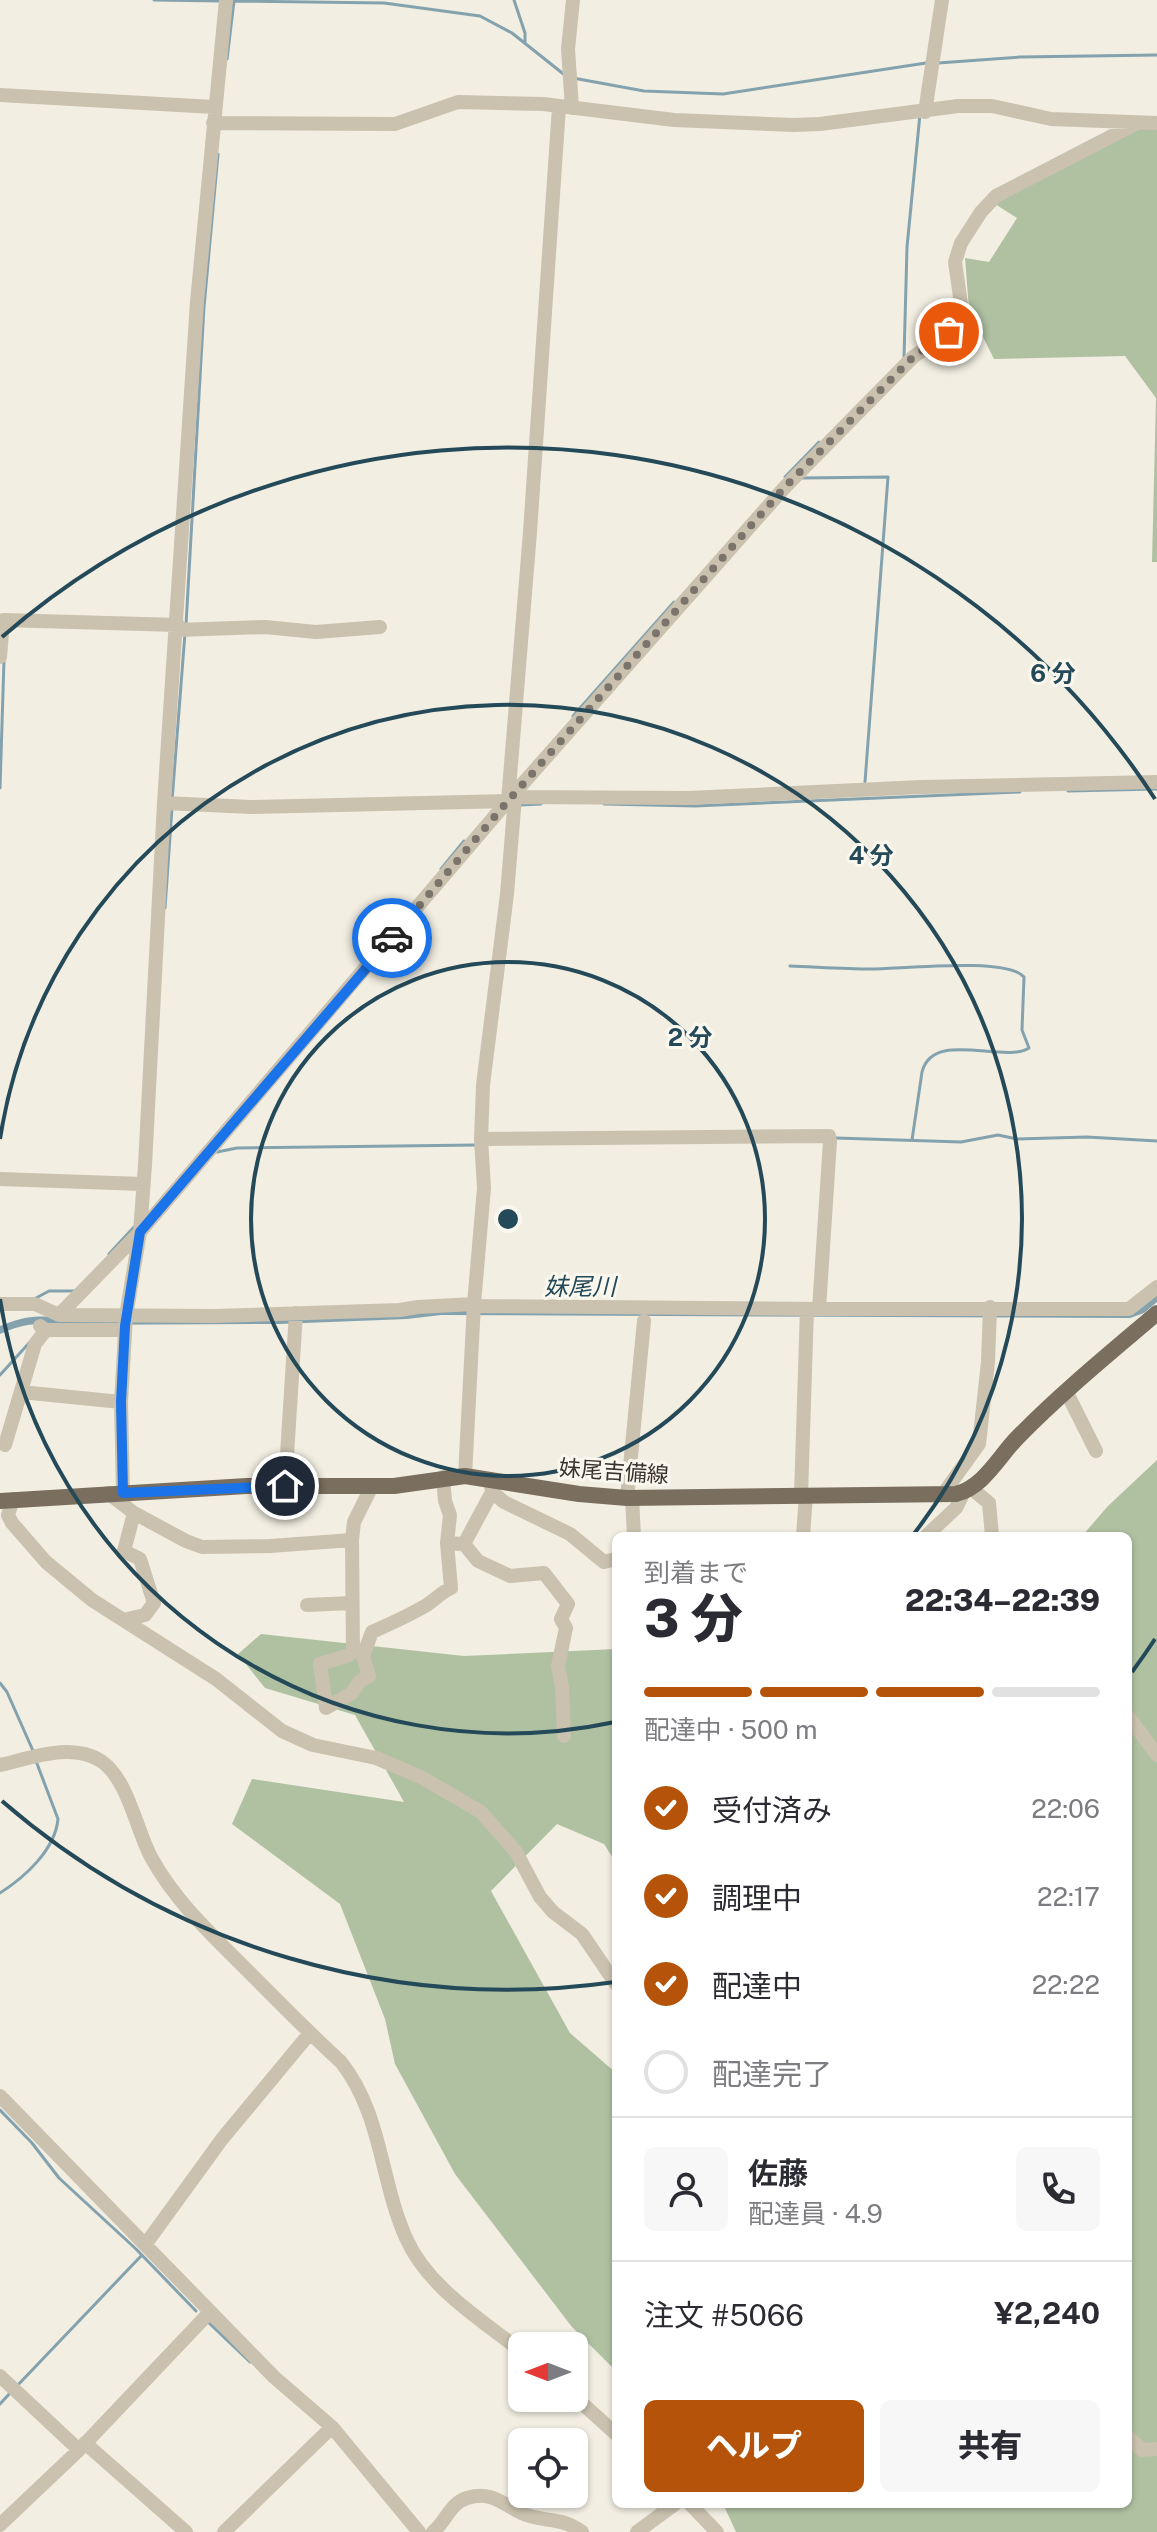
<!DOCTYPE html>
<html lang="ja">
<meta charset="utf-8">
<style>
body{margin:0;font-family:"Public Sans","Noto Sans JP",sans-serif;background:#f7f7f7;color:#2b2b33;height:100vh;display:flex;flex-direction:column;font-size:30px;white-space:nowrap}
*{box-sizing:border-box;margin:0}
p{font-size:26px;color:#7c7c81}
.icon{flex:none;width:44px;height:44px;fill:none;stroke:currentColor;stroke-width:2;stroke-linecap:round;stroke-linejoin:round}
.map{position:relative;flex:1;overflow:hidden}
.drawer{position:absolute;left:612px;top:1532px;width:520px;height:976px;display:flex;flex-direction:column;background:#fff;border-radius:12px;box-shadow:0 2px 6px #0004}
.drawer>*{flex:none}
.needle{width:52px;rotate:270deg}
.buttons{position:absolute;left:508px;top:2332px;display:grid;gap:16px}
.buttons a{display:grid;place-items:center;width:80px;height:80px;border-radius:12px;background:#fff;box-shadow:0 2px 6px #0004;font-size:40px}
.pin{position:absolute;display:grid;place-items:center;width:68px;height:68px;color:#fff;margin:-34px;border:4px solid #fff;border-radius:50%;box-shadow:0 2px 8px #0007}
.courier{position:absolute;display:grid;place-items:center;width:80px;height:80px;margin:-40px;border:6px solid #1a73e8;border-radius:50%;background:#fff;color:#222;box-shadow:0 2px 10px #0007}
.headline em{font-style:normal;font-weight:800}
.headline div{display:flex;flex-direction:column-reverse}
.headline{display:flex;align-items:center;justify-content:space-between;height:136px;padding:0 32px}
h1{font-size:52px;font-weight:800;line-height:60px}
.bar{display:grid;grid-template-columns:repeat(4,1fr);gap:12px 8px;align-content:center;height:96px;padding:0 32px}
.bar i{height:10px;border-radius:6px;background:#e1e1e2}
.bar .active{background:#b45309}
.bar p{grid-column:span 4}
.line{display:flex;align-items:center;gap:20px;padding:0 32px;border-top:2px solid #e1e1e2}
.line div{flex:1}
.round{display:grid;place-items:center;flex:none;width:84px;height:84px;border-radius:12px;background:#f7f7f7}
ol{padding:0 32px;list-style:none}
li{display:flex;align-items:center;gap:24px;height:88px}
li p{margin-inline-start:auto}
li .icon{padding:8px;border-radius:50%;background:#b45309;color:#fff;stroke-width:4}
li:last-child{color:#7c7c81}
li i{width:44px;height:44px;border:4px solid #e1e1e2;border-radius:50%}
.button{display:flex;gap:16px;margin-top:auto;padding:16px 32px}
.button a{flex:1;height:92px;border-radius:12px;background:#b45309;color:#fff;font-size:32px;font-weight:800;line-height:92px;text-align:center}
.button a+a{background:#f7f7f7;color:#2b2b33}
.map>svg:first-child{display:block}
.green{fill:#b0c1a2}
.water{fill:#83a2ae}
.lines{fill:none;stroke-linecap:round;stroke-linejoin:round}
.stream{stroke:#83a2ae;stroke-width:3}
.minor{stroke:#cac1ae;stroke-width:14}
.major{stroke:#7a6e5e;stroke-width:16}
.done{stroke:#7a746c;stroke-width:8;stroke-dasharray:0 14.4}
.route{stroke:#1a73e8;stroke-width:10}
.ring{fill:none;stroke:#244958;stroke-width:4}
.labels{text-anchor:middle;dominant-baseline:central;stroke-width:6;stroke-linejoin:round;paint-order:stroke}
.street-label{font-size:22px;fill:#39332c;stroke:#faf7ee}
.water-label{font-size:24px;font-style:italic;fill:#244958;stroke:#faf7ee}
.centre{fill:#244958;stroke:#faf7ee;stroke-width:4}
.ring-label{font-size:24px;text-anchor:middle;font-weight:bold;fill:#244958;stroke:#faf7ee;stroke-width:6;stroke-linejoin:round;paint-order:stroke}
</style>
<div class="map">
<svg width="1157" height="2532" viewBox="0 0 1157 2532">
<rect width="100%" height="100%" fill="#f2eee2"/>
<path class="green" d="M1137 127 1157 129V562H1152L1156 398 1125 356 994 359 969 309 965 258 989 262 1017 218 995 204Z
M1157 1460V2532H736L723 2504H1128V1536H1082L1108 1506Z
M261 1634 464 1656 616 1649V1863L604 1844 557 1824 491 1891 570 2033 616 2073V2371L572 2327 455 2174 395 2064 385 2019 340 1904 232 1824 252 1779 404 1802 355 1715 265 1688 238 1654Z"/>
<path class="water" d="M1157 1292V1302L1144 1313 1130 1318 441 1315 407 1319 279 1324 52 1325C32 1322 19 1326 0 1334V1326C19 1319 33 1314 54 1318L430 1309 1130 1311Z"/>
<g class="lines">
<path class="stream" d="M154 0 222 1
M514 0 525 33V42
M234 1 384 3 480 16 512 33 566 76
M227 59 234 1
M938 63 1020 57 1157 55
M573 78 644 91 723 94 926 63
M904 358 907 247 920 114
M785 477 819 442
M802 478 888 477 865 782
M186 625 204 307 218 154
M573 716 674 602
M0 788 4 660
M1068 791 1157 789
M172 801 185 633
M604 804 695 806 1020 792
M520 805 541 804
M441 869 464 841
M165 908 172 808
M790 966C817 967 844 969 871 969 901 969 1007 957 1024 977L1022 1030 1029 1048C1004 1064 933 1029 922 1072L912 1140
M836 1138 961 1142 998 1135 1017 1139 1087 1137 1157 1141
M217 1152 237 1148 477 1145
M109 1254 134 1227
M36 1298 49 1291H74
M0 1375 30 1342
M0 1683 7 1692 34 1753
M0 1893C25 1877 55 1850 58 1819L36 1761
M0 2110 32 2143 59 2178 136 2249 196 2311
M209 2323 250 2362
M16 2387 141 2256
M0 2404 11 2392"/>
<path class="minor" d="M0 95 214 107
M572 108 568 49 573 0
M925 112 942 0
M213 123 395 124 458 102 543 104 674 120 794 125 820 124 958 106H992L1051 119 1157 123
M177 630 265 627 316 632 380 627
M0 657 3 620 178 625
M511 797 689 798 921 787 1157 782
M508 801 530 532 559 107
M164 803 251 807 508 801
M0 1179 143 1184
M0 1304H35L59 1315 214 1316 400 1310 418 1307 474 1304
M474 1306 819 1309 830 1141 829 1136 481 1139
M819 1309H1129L1157 1287
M59 1315 140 1232 511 797 785 487 913 357 949 332 962 311 955 262 961 243 981 212 996 196 1137 123
M40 1326 46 1330H125
M21 1392 121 1402
M1067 1393 1096 1451
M5 1445 35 1344 46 1330
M465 1476 474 1304 484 1188 481 1139 483 1085 507 894 515 797
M443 1477 445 1501 450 1515 447 1543 464 1544 478 1561 510 1576 544 1573 568 1604 561 1619 566 1628 558 1666 562 1687 564 1736
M490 1479 492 1492 504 1502 570 1534 604 1562 616 1559
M285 1486 296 1313
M372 1486 354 1522 352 1540 353 1652 349 1655 320 1664 326 1708 352 1693 359 1682 369 1676 363 1656 372 1632C390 1624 408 1616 425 1606 435 1600 440 1593 451 1588L447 1543
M971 1488 989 1503 992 1536
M108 1493 134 1513 186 1541 202 1547 270 1546 352 1540
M123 1493 121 1402 126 1316 140 1232 145 1165 164 803 197 302 226 0
M943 1494 979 1444 988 1362 990 1307
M801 1495 807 1309
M627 1498 644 1321
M632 1498 634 1536
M13 1499 8 1515 12 1523 46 1562 92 1600 216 1679 282 1731 313 1745 376 1758 421 1777 481 1812 516 1852 540 1897 553 1912 582 1934 616 1984
M803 1536 806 1495
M926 1536 956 1508 964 1492
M464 1544 492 1492
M307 1605 351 1603
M123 1620 145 1615 154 1603 140 1559 124 1551 134 1513
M1128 1716 1157 1755
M0 1765C31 1758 72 1742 101 1761 128 1779 136 1829 151 1857 175 1901 210 1933 245 1968 277 2000 308 2032 341 2062 382 2114 380 2180 406 2238 428 2288 481 2319 522 2352
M0 2096 274 2377 332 2427 419 2532
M145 2245 222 2139 310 2033
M0 2376 79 2450
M574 2396 616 2434
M1128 2437 1142 2450 1157 2449
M85 2443 186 2532
M690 2504 717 2532
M0 2525 79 2450 210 2312
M224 2532 332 2427
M433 2532C446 2522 450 2503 467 2498 496 2489 507 2510 530 2516 550 2522 563 2518 582 2532
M637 2532 675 2504"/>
<path class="major" d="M0 1501 247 1486H394L465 1476 579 1494 627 1498 956 1494C984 1487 999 1456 1018 1437 1061 1393 1110 1353 1157 1313"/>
</g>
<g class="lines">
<path class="done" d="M392 938 508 801 785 487 913 357 949 332"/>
<path class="route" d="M285 1486 123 1493 121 1402 125 1326 140 1232 392 938"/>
</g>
<g class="ring">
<circle cx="508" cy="1219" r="257"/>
<path d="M615 1722A514 514 0 0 1 0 1299M0 1139A514 514 0 1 1 913 1535"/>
<path d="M1155 1639A771 771 0 0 1 1132 1672M615 1982A771 771 0 0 1 2 1801M2 637A771 771 0 0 1 1155 799"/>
</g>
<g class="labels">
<g class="street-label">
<text transform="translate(614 1471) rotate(4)">妹尾吉備線</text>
</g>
<g class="water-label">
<text x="580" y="1286">妹尾川</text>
</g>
</g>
<circle cx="508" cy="1219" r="12" class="centre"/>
<g class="ring-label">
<text x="1053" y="682">6 分</text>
<text x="871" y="864">4 分</text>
<text x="690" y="1046">2 分</text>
</g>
</svg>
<div class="buttons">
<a><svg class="needle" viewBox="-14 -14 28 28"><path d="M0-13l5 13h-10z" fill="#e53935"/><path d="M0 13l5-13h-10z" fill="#7c7c81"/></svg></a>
<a><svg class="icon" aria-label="locate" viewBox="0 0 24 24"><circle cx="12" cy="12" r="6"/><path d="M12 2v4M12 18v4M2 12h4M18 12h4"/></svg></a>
</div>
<div class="pin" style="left:949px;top:332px;background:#ea580c"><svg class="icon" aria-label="bag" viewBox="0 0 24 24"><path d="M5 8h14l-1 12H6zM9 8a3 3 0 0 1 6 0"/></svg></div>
<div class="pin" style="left:285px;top:1486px;background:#1f2937"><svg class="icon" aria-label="home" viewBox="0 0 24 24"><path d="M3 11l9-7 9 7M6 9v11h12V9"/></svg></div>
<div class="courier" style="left:392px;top:938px"><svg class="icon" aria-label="car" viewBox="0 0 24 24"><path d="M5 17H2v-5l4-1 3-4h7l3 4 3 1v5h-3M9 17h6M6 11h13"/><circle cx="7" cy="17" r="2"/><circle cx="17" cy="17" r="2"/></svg></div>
<section class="drawer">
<div class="headline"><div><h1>3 分</h1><p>到着まで</p></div><em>22:34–22:39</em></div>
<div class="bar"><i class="active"></i><i class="active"></i><i class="active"></i><i></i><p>配達中 · 500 m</p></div>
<ol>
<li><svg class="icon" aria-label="check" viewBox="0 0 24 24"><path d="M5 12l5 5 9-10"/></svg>受付済み<p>22:06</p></li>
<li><svg class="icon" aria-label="check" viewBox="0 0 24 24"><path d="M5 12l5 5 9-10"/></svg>調理中<p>22:17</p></li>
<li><svg class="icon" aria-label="check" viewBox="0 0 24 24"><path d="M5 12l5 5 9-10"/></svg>配達中<p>22:22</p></li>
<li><i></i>配達完了</li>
</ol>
<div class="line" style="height:144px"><a class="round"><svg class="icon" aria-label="person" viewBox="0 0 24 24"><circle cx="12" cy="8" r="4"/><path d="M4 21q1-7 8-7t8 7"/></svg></a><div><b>佐藤</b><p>配達員 · 4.9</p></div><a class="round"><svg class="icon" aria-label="phone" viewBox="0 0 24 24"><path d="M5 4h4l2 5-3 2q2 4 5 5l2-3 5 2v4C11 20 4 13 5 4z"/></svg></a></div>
<div class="line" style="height:104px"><div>注文 #5066</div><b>¥2,240</b></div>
<div class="button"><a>ヘルプ</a><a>共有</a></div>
</section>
</div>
